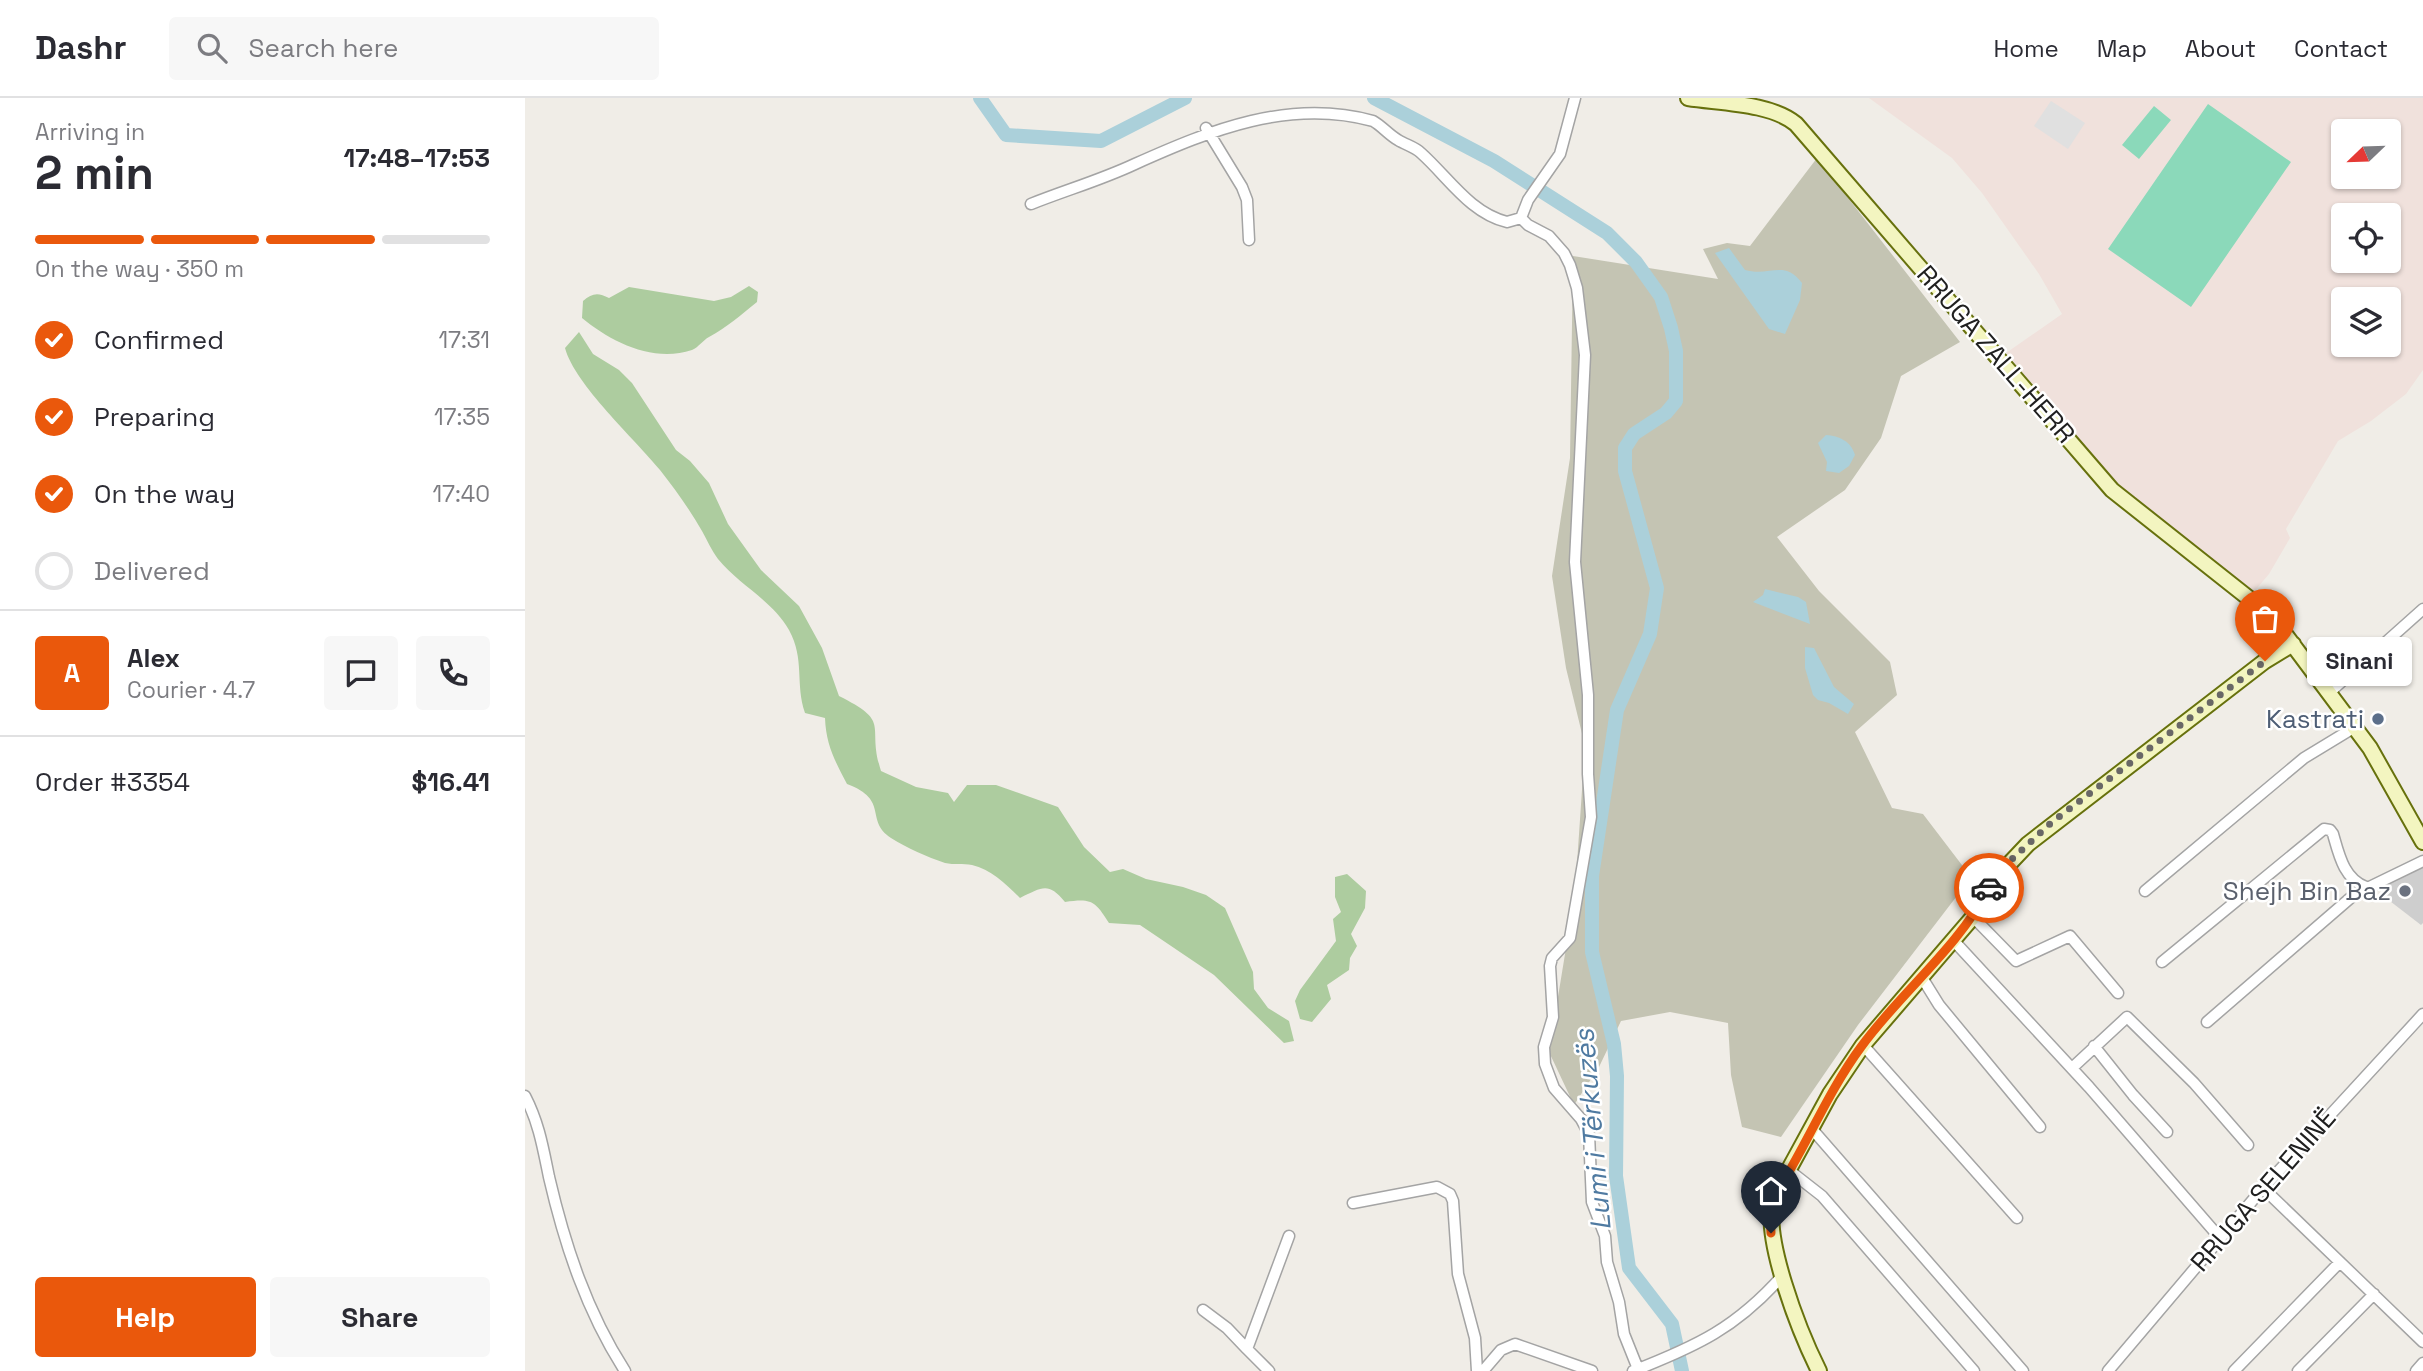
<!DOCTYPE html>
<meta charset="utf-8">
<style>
body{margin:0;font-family:"Space Grotesk",sans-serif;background:#f7f7f7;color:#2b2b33;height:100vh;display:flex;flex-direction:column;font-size:26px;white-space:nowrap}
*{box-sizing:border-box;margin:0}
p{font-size:23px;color:#7c7c81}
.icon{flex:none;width:38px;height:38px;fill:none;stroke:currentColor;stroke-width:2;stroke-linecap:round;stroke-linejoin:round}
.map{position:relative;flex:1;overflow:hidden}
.drawer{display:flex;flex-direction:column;background:#fff;width:525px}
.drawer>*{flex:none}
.needle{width:46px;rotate:247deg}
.buttons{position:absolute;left:1806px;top:21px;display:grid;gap:14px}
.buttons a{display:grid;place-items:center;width:70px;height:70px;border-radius:7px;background:#fff;box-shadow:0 2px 5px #0004;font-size:35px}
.pin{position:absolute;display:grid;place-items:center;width:60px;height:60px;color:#fff;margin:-72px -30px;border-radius:50% 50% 50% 0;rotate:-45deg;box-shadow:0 0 7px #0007}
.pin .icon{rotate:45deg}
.courier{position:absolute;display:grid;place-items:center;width:70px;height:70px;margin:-35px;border:5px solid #ea580c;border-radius:50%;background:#fff;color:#222;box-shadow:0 2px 9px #0007}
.bubble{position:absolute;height:49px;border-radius:7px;background:#fff;box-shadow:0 2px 5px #0004;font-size:23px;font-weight:600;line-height:49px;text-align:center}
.headline em{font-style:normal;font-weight:600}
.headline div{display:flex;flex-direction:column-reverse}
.headline{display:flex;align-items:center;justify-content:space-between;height:119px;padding:0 35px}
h1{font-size:46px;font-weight:600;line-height:52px}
.bar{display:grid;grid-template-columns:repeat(4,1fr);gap:10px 7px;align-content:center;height:84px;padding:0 35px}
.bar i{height:9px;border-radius:5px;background:#e1e1e2}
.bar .selected{background:#ea580c}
.bar p{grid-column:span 4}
.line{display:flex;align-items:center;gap:18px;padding:0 35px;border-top:2px solid #e1e1e2}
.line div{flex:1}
.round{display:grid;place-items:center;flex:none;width:74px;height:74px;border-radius:7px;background:#f7f7f7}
ol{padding:0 35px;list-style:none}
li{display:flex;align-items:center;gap:21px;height:77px}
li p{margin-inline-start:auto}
li .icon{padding:7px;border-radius:50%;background:#ea580c;color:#fff;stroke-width:4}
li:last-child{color:#7c7c81}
li i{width:38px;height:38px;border:4px solid #e1e1e2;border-radius:50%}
.button{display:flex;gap:14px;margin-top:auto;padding:14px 35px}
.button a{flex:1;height:80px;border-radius:7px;background:#ea580c;color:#fff;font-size:28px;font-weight:600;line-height:80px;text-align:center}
.button a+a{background:#f7f7f7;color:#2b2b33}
header{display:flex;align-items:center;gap:42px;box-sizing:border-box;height:98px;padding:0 35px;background:#fff;border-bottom:2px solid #e1e1e2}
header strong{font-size:33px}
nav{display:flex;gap:38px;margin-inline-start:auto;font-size:24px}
.search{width:490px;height:63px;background:#f7f7f7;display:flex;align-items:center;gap:18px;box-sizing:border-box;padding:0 24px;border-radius:7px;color:#7c7c81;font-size:26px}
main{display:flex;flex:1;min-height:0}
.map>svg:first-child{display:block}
.religious{fill:#cecece}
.military{fill:#f0e1dc;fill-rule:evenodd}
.construction{fill:#c4c4b3}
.forest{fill:#adcc9f}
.pitch{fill:#8bd9ba}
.parking{fill:#e0e0e0}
.water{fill:#abd0da}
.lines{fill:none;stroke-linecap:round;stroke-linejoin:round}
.river{stroke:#abd0da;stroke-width:14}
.street-casing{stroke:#a4a4a4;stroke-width:13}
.secondary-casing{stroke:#67710d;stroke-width:18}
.street{stroke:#fff;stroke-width:10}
.secondary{stroke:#f3f5c0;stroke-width:14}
.done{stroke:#696866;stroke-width:7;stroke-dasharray:0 12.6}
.route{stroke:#ea580c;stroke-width:9}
.service-dot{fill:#5c6f8a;stroke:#fff;stroke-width:2.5}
.worship-dot{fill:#6b7280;stroke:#fff;stroke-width:2.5}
.labels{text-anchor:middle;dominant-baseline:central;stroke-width:5;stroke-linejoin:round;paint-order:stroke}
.street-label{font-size:26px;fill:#202020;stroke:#fff}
.service-label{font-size:26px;fill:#4e5e75;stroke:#fff;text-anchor:end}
.worship-label{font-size:26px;fill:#5b616d;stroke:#fff;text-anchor:end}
.water-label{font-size:28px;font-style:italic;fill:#4f7aa1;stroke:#fff}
</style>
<header>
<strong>Dashr</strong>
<div class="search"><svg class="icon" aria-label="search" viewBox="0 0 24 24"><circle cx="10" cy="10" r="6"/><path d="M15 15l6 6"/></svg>Search here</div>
<nav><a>Home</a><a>Map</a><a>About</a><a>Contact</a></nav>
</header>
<main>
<section class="drawer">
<div class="headline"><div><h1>2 min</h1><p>Arriving in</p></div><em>17:48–17:53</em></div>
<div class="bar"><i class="selected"></i><i class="selected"></i><i class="selected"></i><i></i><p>On the way · 350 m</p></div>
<ol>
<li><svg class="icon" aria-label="check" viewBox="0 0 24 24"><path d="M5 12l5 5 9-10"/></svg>Confirmed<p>17:31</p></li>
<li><svg class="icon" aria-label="check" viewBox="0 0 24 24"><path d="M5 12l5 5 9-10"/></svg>Preparing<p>17:35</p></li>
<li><svg class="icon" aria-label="check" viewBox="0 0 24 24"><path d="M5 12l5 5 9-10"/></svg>On the way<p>17:40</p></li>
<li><i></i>Delivered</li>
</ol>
<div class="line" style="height:126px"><b class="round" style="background:#ea580c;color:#fff">A</b><div><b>Alex</b><p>Courier · 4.7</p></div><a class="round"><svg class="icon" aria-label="chat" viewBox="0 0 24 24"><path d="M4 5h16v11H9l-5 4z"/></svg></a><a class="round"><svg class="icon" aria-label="phone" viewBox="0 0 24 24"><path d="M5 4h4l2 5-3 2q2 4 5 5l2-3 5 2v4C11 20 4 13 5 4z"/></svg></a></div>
<div class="line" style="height:91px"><div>Order #3354</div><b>$16.41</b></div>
<div class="button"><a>Help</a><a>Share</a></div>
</section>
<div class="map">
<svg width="1898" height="1273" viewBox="0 0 1898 1273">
<rect width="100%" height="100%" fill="#f0ede7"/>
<path class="religious" d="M1898 766V825L1896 827 1861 800 1862 787 1866 782Z"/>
<path class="military" d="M1344 0H1898V272L1881 296 1846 323 1813 343 1761 431 1765 440 1744 476 1727 496 1595 389 1481 255 1537 216 1514 176 1457 95 1427 60ZM1818 33H1864V79H1818ZM1818 117H1864V163H1818ZM1818 201H1864V247H1818Z"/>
<path class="construction" d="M1292 60 1435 244 1376 278 1356 340 1320 392 1252 439 1294 493 1365 564 1372 597 1330 634 1367 710 1398 716 1443 775 1438 790 1333 927 1256 1039 1217 1029 1206 977 1203 925 1145 914 1096 923 1074 969 1049 1007 1024 954 1050 795 1060 648 1041 570 1027 478 1045 360 1048 158 1193 181 1178 151 1202 145 1225 148Z"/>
<path class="forest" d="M224 188 233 194 232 204C216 217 202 229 184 239 178 242 174 249 167 252 128 265 86 244 57 220L58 203C67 195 73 194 84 200L104 189 189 203 206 199Z
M54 234 68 256 94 272 107 285 151 352 165 363 184 385 203 426 236 472 274 508 297 550 314 598C368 625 341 626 356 673L391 689 423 695 429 704 442 687H471L533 709 559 749 585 774 598 771 621 781 658 789 681 797 700 810 728 874 729 891 743 910 764 923 769 943 759 945 689 877 615 827 584 825C570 803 567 800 540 804 523 784 518 789 495 800 482 787 466 771 447 767 438 765 429 767 420 765 402 759 382 750 366 740 339 722 365 702 322 686 310 663 301 647 300 620L280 615C270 586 280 561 264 532 247 502 214 487 193 461 187 453 182 442 177 433 165 412 150 391 135 372 110 341 50 287 40 250Z
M822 776 841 793 840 810 826 836 832 848 825 860 824 872 802 887 806 901 787 924 775 921 770 903 775 892 811 843 808 821 816 814 810 799V779Z"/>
<path class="pitch" d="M1683 6 1766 64 1666 209 1583 151Z
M1629 8 1646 22 1614 61 1597 47Z"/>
<path class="parking" d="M1526 3 1560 25 1543 51 1509 28Z"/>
<path class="water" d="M1204 150 1220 172C1245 179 1259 161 1277 185L1275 202 1260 236 1244 231 1190 155Z
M1301 337C1314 338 1326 343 1330 357L1324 368 1314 375 1301 373 1302 364 1293 345Z
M1240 491 1273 499 1281 504 1285 526 1228 504 1238 497Z
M1280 549 1289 550 1309 589 1329 606 1323 616 1304 605 1293 602 1288 597 1280 570Z"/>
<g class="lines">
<path class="river" d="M455 0 481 37 576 43 660 0
M849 0 969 63 1082 135 1111 164 1136 199 1146 230 1151 253V303L1141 315 1109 336 1100 350V373L1132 490 1125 536 1092 612 1067 778V854L1089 946 1092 978 1091 1078 1104 1170 1147 1226 1157 1273"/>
<defs>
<path id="street" d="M681 30 717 89 722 102 724 142
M506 106C541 92 576 82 610 66 686 32 764 0 848 23 857 28 864 37 873 42 881 47 890 49 896 55 923 79 945 115 982 124L996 120
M996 120 1003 127 1024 138 1039 155 1045 167 1052 190 1060 257 1050 464 1063 597V676L1066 719 1045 840 1027 860 1025 868 1028 919 1019 949 1020 966 1029 990 1056 1021 1064 1036 1067 1104 1080 1138 1082 1164 1094 1204 1099 1236 1113 1271
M996 120 1003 102 1035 56 1050 0
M1805 594 1898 511
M1620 793 1779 660 1830 629
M1448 819 1491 863 1545 838 1593 895
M1428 842 1564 989 1695 1140
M1637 864 1799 731 1805 732 1808 736C1814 757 1819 781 1841 789
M1396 878 1414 907 1515 1029
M1682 924 1830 796 1898 763
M1338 947 1492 1120
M1569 948 1608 997 1642 1034
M1547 970 1602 919 1669 985 1723 1047
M0 998C14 1025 18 1050 24 1079 40 1148 62 1214 100 1273
M1287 1031 1498 1273
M1265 1073 1297 1098 1449 1273
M1738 1090 1898 1244
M828 1105 912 1089 925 1096 928 1103 933 1176 950 1240 952 1273
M678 1212 702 1230 722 1251
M744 1273 722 1251 764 1138
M958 1273 976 1252 990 1246 1067 1273
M1108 1273C1172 1248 1211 1230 1258 1177
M1583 1273 1738 1090 1898 916
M1709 1273 1815 1164
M1773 1273 1849 1196
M1891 1273 1898 1265"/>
<path id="secondary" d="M1163 0C1195 5 1246 5 1271 26L1587 392 1726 502 1756 531 1845 650 1898 744
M1294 1273C1276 1237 1234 1134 1250 1097L1305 996 1338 947 1448 819 1467 784 1503 746 1740 563 1768 546"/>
</defs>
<use href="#street" class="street-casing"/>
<use href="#secondary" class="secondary-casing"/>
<use href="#street" class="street"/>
<use href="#secondary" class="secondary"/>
</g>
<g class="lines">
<path class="done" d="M1464 790 1486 762 1527 724 1740 563"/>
<path class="route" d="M1246 1135 1245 1113 1250 1097C1281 1049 1302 995 1336 949 1376 894 1433 850 1464 790"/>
</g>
<circle class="service-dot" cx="1853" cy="621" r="7"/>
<circle class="worship-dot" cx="1880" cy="793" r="7"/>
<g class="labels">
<g class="street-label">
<text transform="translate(1471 256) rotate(49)">RRUGA ZALL-HERR</text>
<text transform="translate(1738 1092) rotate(-49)">RRUGA SELENINË</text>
</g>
<g class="service-label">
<text x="1839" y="621">Kastrati</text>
</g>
<g class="worship-label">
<text x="1866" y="793">Shejh Bin Baz</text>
</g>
<g class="water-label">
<text transform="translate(1067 1032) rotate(-95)">Lumi i Tërkuzës</text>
</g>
</g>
</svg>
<div class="buttons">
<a><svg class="needle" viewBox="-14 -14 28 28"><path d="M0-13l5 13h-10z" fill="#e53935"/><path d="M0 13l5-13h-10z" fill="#7c7c81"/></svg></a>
<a><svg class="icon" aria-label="locate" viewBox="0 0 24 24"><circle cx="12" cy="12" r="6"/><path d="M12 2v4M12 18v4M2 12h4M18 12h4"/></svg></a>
<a><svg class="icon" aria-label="layers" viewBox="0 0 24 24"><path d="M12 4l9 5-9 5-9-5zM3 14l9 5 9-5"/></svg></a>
</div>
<div class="pin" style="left:1740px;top:563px;background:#ea580c"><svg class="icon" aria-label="bag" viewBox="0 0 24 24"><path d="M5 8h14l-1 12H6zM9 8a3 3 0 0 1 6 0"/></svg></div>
<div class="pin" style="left:1246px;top:1135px;background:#1f2937"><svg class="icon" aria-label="home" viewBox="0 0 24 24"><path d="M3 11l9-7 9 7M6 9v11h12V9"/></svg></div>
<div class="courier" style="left:1464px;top:790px"><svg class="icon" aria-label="car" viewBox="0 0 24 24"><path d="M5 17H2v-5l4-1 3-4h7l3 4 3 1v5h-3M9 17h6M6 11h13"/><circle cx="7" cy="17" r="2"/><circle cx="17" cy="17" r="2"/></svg></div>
<div class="bubble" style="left:1782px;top:539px;width:105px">Sinani</div>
</div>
</main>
